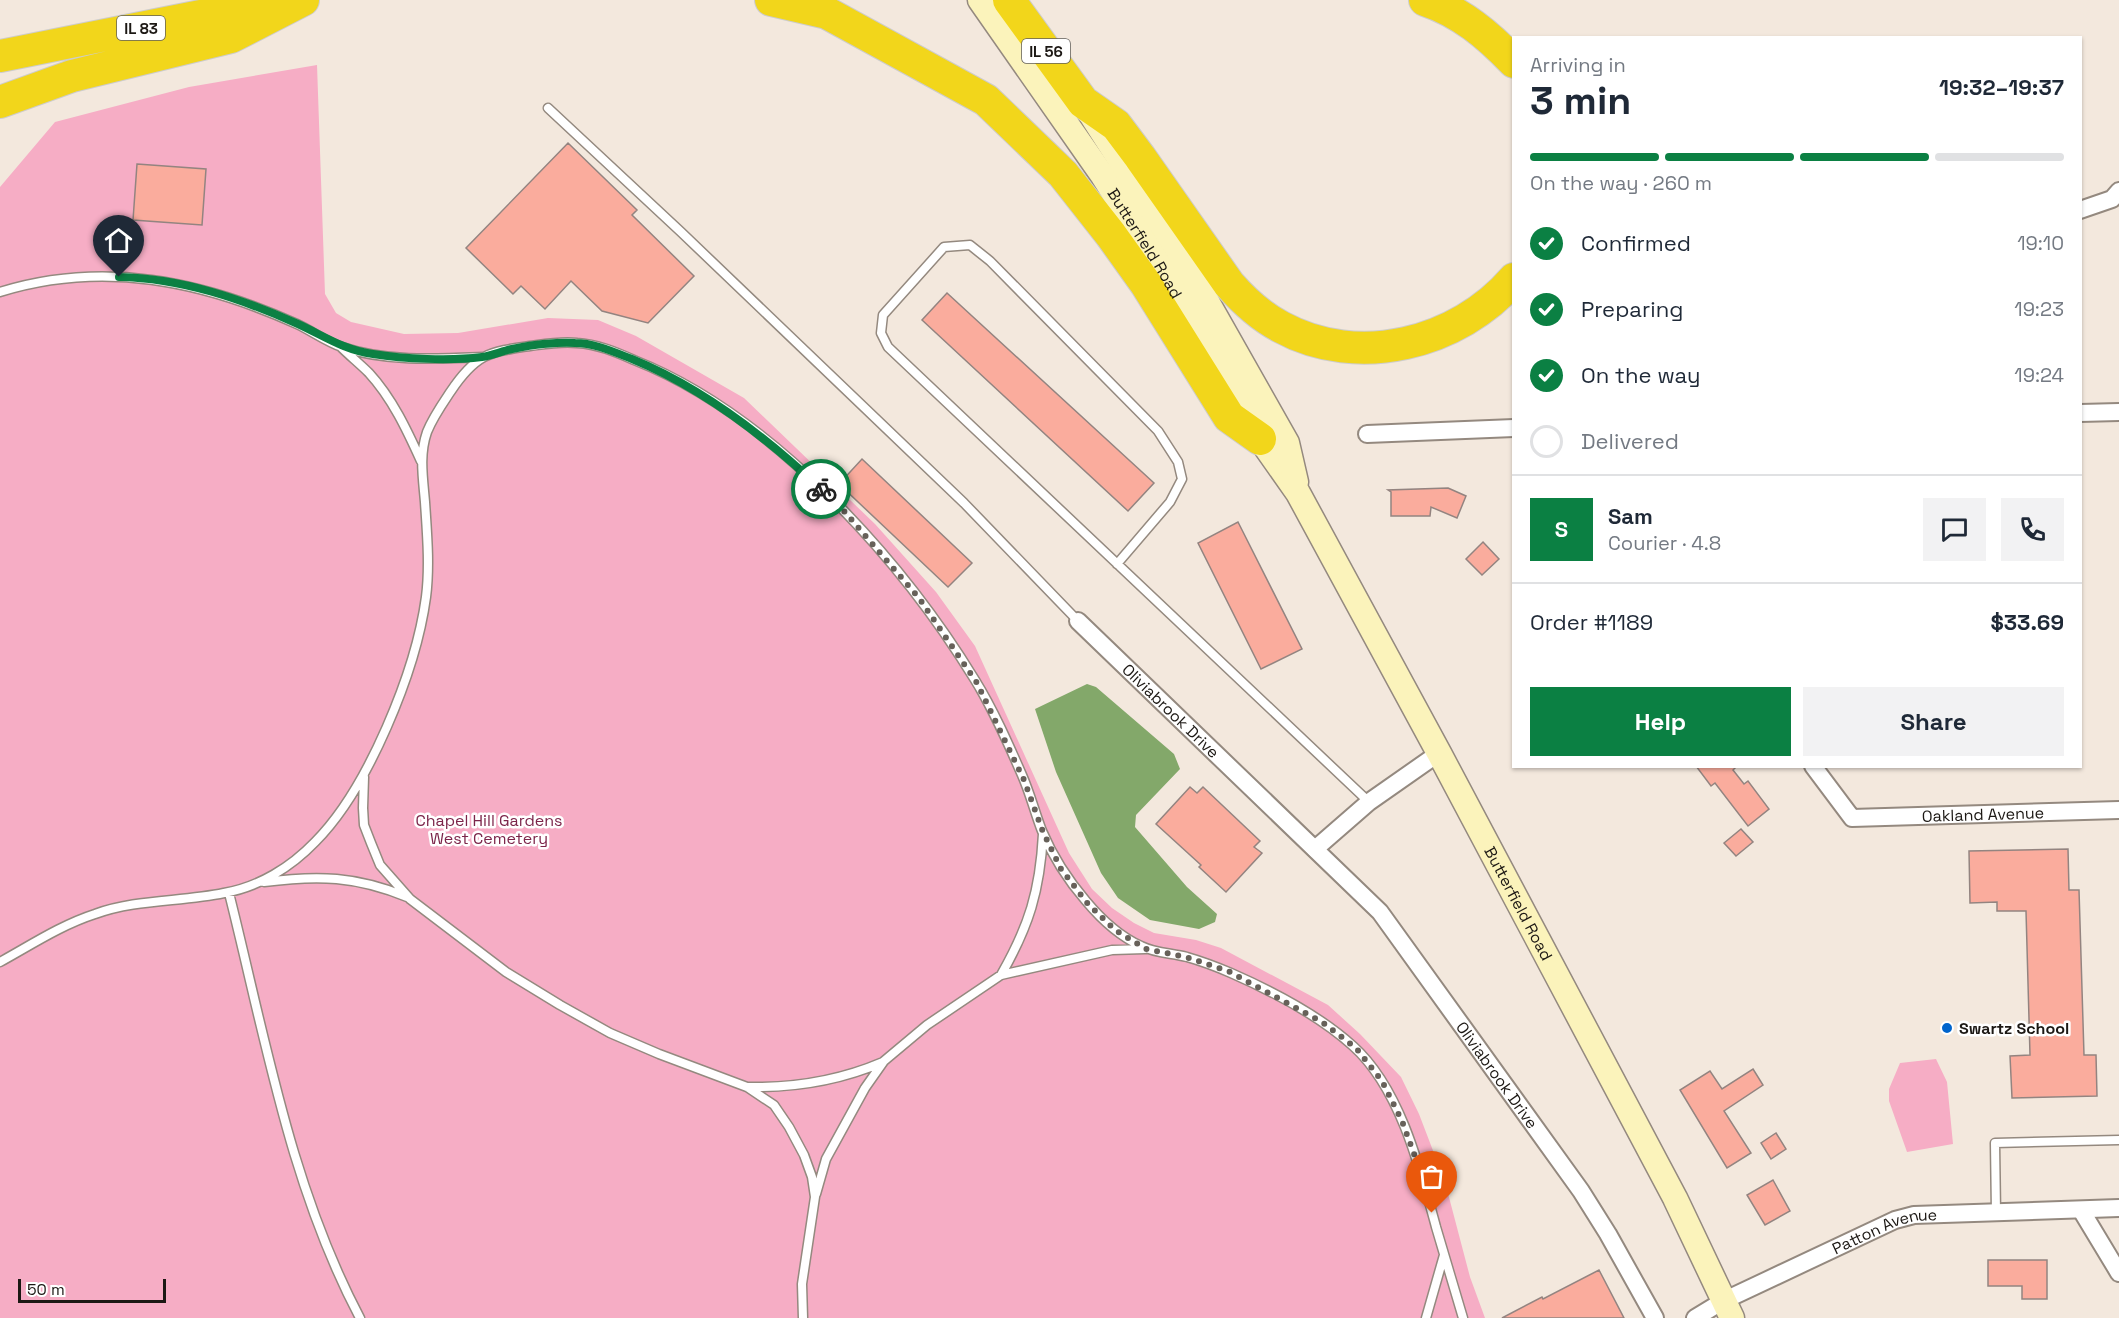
<!DOCTYPE html>
<meta charset="utf-8">
<style>
body{margin:0;font-family:"Space Grotesk",sans-serif;background:#f2f2f3;color:#1f2937;height:100vh;display:flex;flex-direction:column;font-size:22px;white-space:nowrap}
*{box-sizing:border-box;margin:0}
p{font-size:20px;color:#747a83}
.icon{flex:none;width:33px;height:33px;fill:none;stroke:currentColor;stroke-width:2;stroke-linecap:round;stroke-linejoin:round}
.map{position:relative;flex:1;overflow:hidden}
.sheet{position:absolute;left:1512px;top:36px;width:570px;height:732px;display:flex;flex-direction:column;background:#fff;border-radius:0px;box-shadow:0 2px 4px #0004}
.sheet>*{flex:none}
.scale{position:absolute;left:18px;bottom:15px;width:148px;box-sizing:border-box;padding-left:6px;border:3px solid #1c1814;border-top:0;font-size:16px;line-height:21px;white-space:nowrap;color:#1c1814;-webkit-text-stroke:4px #fff;paint-order:stroke}
.pin{position:absolute;display:grid;place-items:center;width:51px;height:51px;color:#fff;margin:-62px -26px;border-radius:50% 50% 50% 0;rotate:-45deg;box-shadow:0 0 6px #0007}
.pin .icon{rotate:45deg}
.courier{position:absolute;display:grid;place-items:center;width:60px;height:60px;margin:-30px;border:4px solid #0b8043;border-radius:50%;background:#fff;color:#222;box-shadow:0 2px 8px #0007}
.headline em{font-style:normal;font-weight:700}
.headline div{display:flex;flex-direction:column-reverse}
.headline{display:flex;align-items:center;justify-content:space-between;height:102px;padding:0 18px}
h1{font-size:39px;font-weight:700;line-height:45px}
.bar{display:grid;grid-template-columns:repeat(4,1fr);gap:9px 6px;align-content:center;height:72px;padding:0 18px}
.bar i{height:8px;border-radius:4px;background:#e0e1e3}
.bar .on{background:#0b8043}
.bar p{grid-column:span 4}
.line{display:flex;align-items:center;gap:15px;padding:0 18px;border-top:2px solid #e0e1e3}
.line div{flex:1}
.round{display:grid;place-items:center;flex:none;width:63px;height:63px;border-radius:0px;background:#f2f2f3}
ol{padding:0 18px;list-style:none}
li{display:flex;align-items:center;gap:18px;height:66px}
li p{margin-inline-start:auto}
li .icon{padding:6px;border-radius:50%;background:#0b8043;color:#fff;stroke-width:4}
li:last-child{color:#747a83}
li i{width:33px;height:33px;border:3px solid #e0e1e3;border-radius:50%}
.cta{display:flex;gap:12px;margin-top:auto;padding:12px 18px}
.cta a{flex:1;height:69px;border-radius:0px;background:#0b8043;color:#fff;font-size:24px;font-weight:700;line-height:69px;text-align:center}
.cta a+a{background:#f2f2f3;color:#1f2937}
.map>svg:first-child{display:block}
.green{fill:#f6adc5}
.water{fill:#83a86a}
.building{fill:#faac9d;stroke:#938480;stroke-width:1.5}
.lines{fill:none;stroke-linecap:round;stroke-linejoin:round}
.lane-casing{stroke:#94897f;stroke-width:11}
.street-casing{stroke:#94897f;stroke-width:20}
.secondary-casing{stroke:#94897f;stroke-width:27}
.highway-casing{stroke:#cdcccb;stroke-width:34}
.lane{stroke:#fff;stroke-width:8}
.street{stroke:#fff;stroke-width:16}
.secondary{stroke:#fbf3bb;stroke-width:24}
.highway{stroke:#f2d61b;stroke-width:32}
.done{stroke:#67615a;stroke-width:6;stroke-dasharray:0 10.8}
.route{stroke:#0b8043;stroke-width:8}
.poi-dot{fill:#0064cc;stroke:#fff;stroke-width:2}
.labels{text-anchor:middle;dominant-baseline:central;stroke-width:5;stroke-linejoin:round;paint-order:stroke}
.shield{fill:#fff;stroke:#605d5a;stroke-width:1.5}
.shield-label{font-size:15px;font-weight:bold;fill:#1c1814}
.street-label{font-size:16px;fill:#1c1814;stroke:#fff}
.park-label{font-size:16px;fill:#7c254a;stroke:#fff}
.poi-label{font-size:16px;font-weight:bold;fill:#1c1814;stroke:#fff;text-anchor:start}
</style>
<div class="map">
<svg width="2119" height="1318" viewBox="0 0 2119 1318">
<rect width="100%" height="100%" fill="#f3e8dd"/>
<path class="green" d="M317 65 325 294 336 313 351 322 404 334 458 333 548 318 598 320 636 336 744 398 875 524 936 592 975 646 1069 853 1092 889 1112 908 1134 923 1154 933 1196 940 1221 948 1328 1005 1360 1034 1401 1077 1419 1114 1445 1182 1470 1277 1485 1318H0V187L55 122 189 87Z
M1936 1059 1947 1082 1953 1144 1907 1152 1889 1101V1089L1900 1063Z"/>
<path class="water" d="M1087 684 1096 687 1174 754 1180 769 1136 815 1135 827 1187 887 1217 914 1215 922 1199 929 1150 920 1118 898 1101 873 1056 772 1035 709Z"/>
<path class="building" d="M568 143 637 210 632 215 694 276 648 323 602 311 571 281 545 309 521 286 513 294 466 248Z
M137 164 206 169 202 225 133 220Z
M947 293 1154 483 1128 511 922 320Z
M862 459 972 563 948 587 839 484Z
M1448 488 1466 496 1457 518 1431 507 1430 516H1391V492L1388 490Z
M1238 522 1302 649 1261 669 1198 543Z
M1483 542 1499 559 1482 575 1466 559Z
M1696 766H1737L1733 770 1744 784 1748 781 1769 809 1748 826 1715 783 1711 786Z
M1190 787 1197 793 1203 787 1260 841 1254 847 1262 853 1226 892 1199 867 1201 865 1156 824Z
M1741 829 1753 842 1736 856 1724 843Z
M2068 849 2069 890H2079L2084 1055H2096L2097 1096 2012 1098 2010 1056 2030 1055 2026 911H1997V902L1970 903 1969 851Z
M1753 1069 1763 1085 1724 1111 1751 1153 1727 1168 1680 1090 1710 1071 1722 1089Z
M1776 1133 1786 1149 1771 1159 1761 1143Z
M1773 1180 1790 1211 1765 1225 1747 1195Z
M1988 1260H2047V1299H2022V1286H1988Z
M1599 1270 1624 1318H1502L1542 1297 1543 1299Z"/>
<g class="lines">
<defs>
<path id="lane" d="M548 108 681 232 964 503 1078 621
M0 292C103 260 202 281 297 324 312 331 327 342 342 347 386 362 437 359 483 357
M341 347C350 356 360 364 369 373 392 398 407 430 421 461
M1117 564 1170 502 1182 479 1178 462 1158 431 990 261 970 245 944 247 883 315 881 333 888 347 1369 802
M364 777 363 808 364 825 371 843 380 865 410 899 506 972 560 1005 610 1033 659 1054 747 1087 774 1105 789 1127 804 1155 812 1177 815 1197 802 1284 803 1318
M264 882C318 875 356 876 407 897
M229 893C265 1036 290 1186 360 1318
M0 962C31 945 61 925 95 914 136 899 181 902 224 893 259 887 291 867 315 842 368 789 416 671 426 597 430 566 427 533 425 502 423 478 419 455 427 432 433 417 443 403 451 391 459 379 471 364 484 357 497 350 516 348 530 346 545 344 562 341 577 343 597 344 616 352 634 360 770 414 899 556 975 680 993 709 1008 743 1022 775 1030 793 1035 813 1042 831 1053 857 1068 880 1086 901 1101 919 1119 936 1141 946 1155 953 1171 953 1187 957 1201 961 1217 967 1231 973 1272 991 1320 1016 1353 1046 1400 1088 1420 1168 1436 1227 1445 1257 1454 1288 1463 1318
M1001 975C1029 926 1040 891 1043 834
M747 1087C793 1088 841 1080 883 1062
M816 1194 826 1159 865 1088 884 1061 927 1025 1001 975 1112 950 1145 949
M1996 1213 1995 1143 2119 1140
M1426 1318 1444 1255"/>
<g id="street">
<path d="M2080 210 2112 199 2119 191"/>
<path d="M2080 413 2119 412"/>
<path d="M1367 434 1514 428"/>
<path id="s1" d="M1078 621 1380 912 1581 1191 1608 1234 1655 1318"/>
<path id="s2" d="M1813 766 1852 818 2119 810"/>
<path d="M1315 849 1369 802 1439 753"/>
<path d="M2081 1210 2119 1273"/>
<path id="s3" d="M1695 1318 1723 1301 1895 1220 1914 1215 2119 1208"/>
</g>
<g id="secondary">
<path id="s4" d="M980 0 1103 176 1161 267 1260 439 1298 493 1439 753 1675 1198 1732 1318"/>
<path d="M1088 110 1179 252 1287 443 1296 482"/>
</g>
<path id="highway" d="M771 0 827 13 986 100 1063 174 1111 235 1146 284 1229 417 1260 439
M1009 0 1083 102 1116 125 1140 157 1229 284C1244 301 1260 316 1281 327 1358 369 1458 344 1514 279
M1425 0C1461 12 1488 35 1514 62
M0 56 281 0
M0 102 72 76 231 37 303 0"/>
</defs>
<use href="#lane" class="lane-casing"/>
<use href="#street" class="street-casing"/>
<use href="#secondary" class="secondary-casing"/>
<use href="#highway" class="highway-casing"/>
<use href="#lane" class="lane"/>
<use href="#street" class="street"/>
<use href="#secondary" class="secondary"/>
<use href="#highway" class="highway"/>
</g>
<g class="lines">
<path class="done" d="M821 489 844 511 919 598 977 683 1024 780 1043 832 1061 869 1088 904 1115 930 1146 949 1186 957 1228 971 1322 1022 1356 1048 1382 1081 1402 1121 1421 1173 1432 1213"/>
<path class="route" d="M119 277C181 278 242 299 298 324 324 336 344 350 373 354 404 359 450 361 482 357 492 356 502 351 512 349 522 347 533 345 543 344 554 343 565 342 575 343 594 343 614 352 632 359 703 388 765 436 821 489"/>
</g>
<circle class="poi-dot" cx="1947" cy="1028" r="6"/>
<g class="labels">
<g class="shield">
<rect x="117" y="16" width="48" height="24" rx="4.5"/>
<rect x="1022" y="39" width="48" height="24" rx="4.5"/>
</g>
<g class="shield-label">
<text x="141" y="28">IL 83</text>
<text x="1046" y="51">IL 56</text>
</g>
<g class="street-label">
<text stroke="none"><textPath href="#s4" startOffset="294">Butterfield Road</textPath></text>
<text stroke="none"><textPath href="#s1" startOffset="129">Oliviabrook Drive</textPath></text>
<text stroke="none"><textPath href="#s2" startOffset="196">Oakland Avenue</textPath></text>
<text stroke="none"><textPath href="#s4" startOffset="1053">Butterfield Road</textPath></text>
<text stroke="none"><textPath href="#s1" startOffset="620">Oliviabrook Drive</textPath></text>
<text stroke="none"><textPath href="#s3" startOffset="210">Patton Avenue</textPath></text>
</g>
<g class="park-label">
<text x="489" y="820">Chapel Hill Gardens<tspan x="489" dy="18">West Cemetery</tspan></text>
</g>
<g class="poi-label">
<text x="1959" y="1028">Swartz School</text>
</g>
</g>
</svg>
<div class="scale">50 m</div>
<div class="pin" style="left:1432px;top:1213px;background:#ea580c"><svg class="icon" aria-label="bag" viewBox="0 0 24 24"><path d="M5 8h14l-1 12H6zM9 8a3 3 0 0 1 6 0"/></svg></div>
<div class="pin" style="left:119px;top:277px;background:#1f2937"><svg class="icon" aria-label="home" viewBox="0 0 24 24"><path d="M3 11l9-7 9 7M6 9v11h12V9"/></svg></div>
<div class="courier" style="left:821px;top:489px"><svg class="icon" aria-label="bike" viewBox="0 0 24 24"><circle cx="6" cy="16" r="4"/><circle cx="18" cy="16" r="4"/><path d="M6 16l4-8h5l3 8M10 8l3 8H6M13 5h3"/></svg></div>
<section class="sheet">
<div class="headline"><div><h1>3 min</h1><p>Arriving in</p></div><em>19:32–19:37</em></div>
<div class="bar"><i class="on"></i><i class="on"></i><i class="on"></i><i></i><p>On the way · 260 m</p></div>
<ol>
<li><svg class="icon" aria-label="check" viewBox="0 0 24 24"><path d="M5 12l5 5 9-10"/></svg>Confirmed<p>19:10</p></li>
<li><svg class="icon" aria-label="check" viewBox="0 0 24 24"><path d="M5 12l5 5 9-10"/></svg>Preparing<p>19:23</p></li>
<li><svg class="icon" aria-label="check" viewBox="0 0 24 24"><path d="M5 12l5 5 9-10"/></svg>On the way<p>19:24</p></li>
<li><i></i>Delivered</li>
</ol>
<div class="line" style="height:108px"><b class="round" style="background:#0b8043;color:#fff">S</b><div><b>Sam</b><p>Courier · 4.8</p></div><a class="round"><svg class="icon" aria-label="chat" viewBox="0 0 24 24"><path d="M4 5h16v11H9l-5 4z"/></svg></a><a class="round"><svg class="icon" aria-label="phone" viewBox="0 0 24 24"><path d="M5 4h4l2 5-3 2q2 4 5 5l2-3 5 2v4C11 20 4 13 5 4z"/></svg></a></div>
<div class="line" style="height:78px"><div>Order #1189</div><b>$33.69</b></div>
<div class="cta"><a>Help</a><a>Share</a></div>
</section>
</div>
